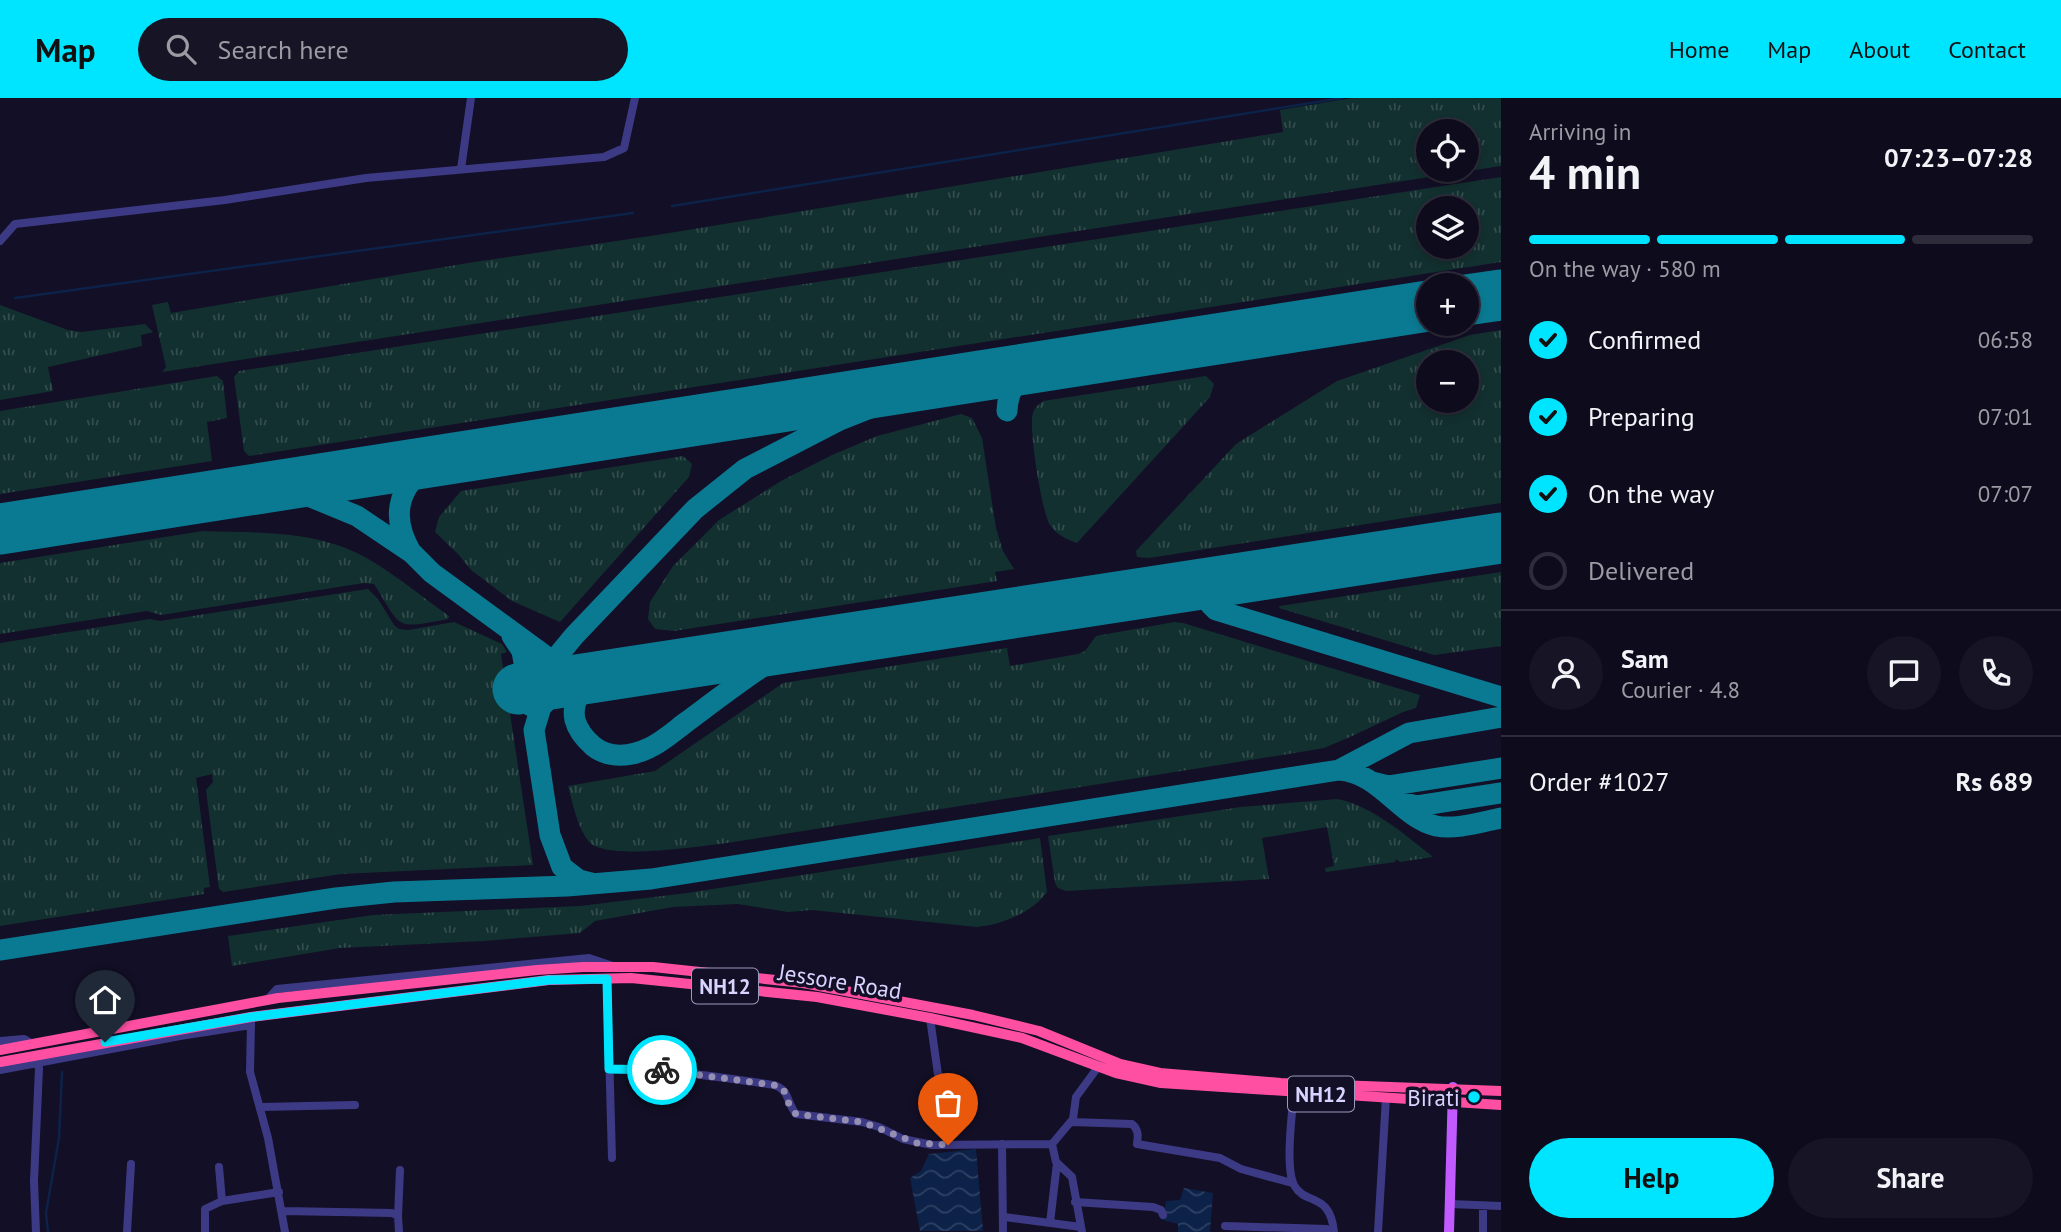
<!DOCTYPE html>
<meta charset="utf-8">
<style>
body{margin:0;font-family:"PT Sans",sans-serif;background:#171425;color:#f1f3f6;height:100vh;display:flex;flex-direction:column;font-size:26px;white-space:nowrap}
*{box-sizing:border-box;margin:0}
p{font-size:23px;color:#9b9ba3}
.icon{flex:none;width:38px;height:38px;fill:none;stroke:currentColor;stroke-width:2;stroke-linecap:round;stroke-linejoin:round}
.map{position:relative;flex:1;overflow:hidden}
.sheet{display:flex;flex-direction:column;background:#0e0b1c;width:560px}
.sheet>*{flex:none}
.fabs{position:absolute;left:1416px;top:21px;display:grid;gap:14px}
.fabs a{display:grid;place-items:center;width:63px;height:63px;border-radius:50%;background:#0e0b1c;box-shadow:0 4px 10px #0003,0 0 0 2px #2e2b3b;font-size:35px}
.pin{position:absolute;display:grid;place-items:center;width:60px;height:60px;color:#fff;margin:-72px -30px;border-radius:50% 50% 50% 0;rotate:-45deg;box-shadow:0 0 7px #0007}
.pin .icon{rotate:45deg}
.courier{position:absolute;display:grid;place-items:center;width:70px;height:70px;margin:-35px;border:5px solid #00e5ff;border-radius:50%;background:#fff;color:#222;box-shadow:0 2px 9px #0007}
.head em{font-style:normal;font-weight:700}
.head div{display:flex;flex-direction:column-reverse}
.head{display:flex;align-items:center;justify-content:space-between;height:119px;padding:0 28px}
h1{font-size:46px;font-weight:700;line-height:52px}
.bar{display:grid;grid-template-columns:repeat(4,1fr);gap:10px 7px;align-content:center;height:84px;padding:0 28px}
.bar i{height:9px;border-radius:5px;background:#2e2b3b}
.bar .current{background:#00e5ff}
.bar p{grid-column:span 4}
.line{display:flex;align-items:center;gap:18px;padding:0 28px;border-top:2px solid #2e2b3b}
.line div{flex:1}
.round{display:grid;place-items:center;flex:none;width:74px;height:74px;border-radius:37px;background:#171425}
ol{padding:0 28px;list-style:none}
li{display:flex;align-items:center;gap:21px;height:77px}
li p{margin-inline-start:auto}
li .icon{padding:7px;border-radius:50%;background:#00e5ff;color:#111;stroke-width:4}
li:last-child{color:#9b9ba3}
li i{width:38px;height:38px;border:4px solid #2e2b3b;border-radius:50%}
.primary-button{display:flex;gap:14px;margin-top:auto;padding:14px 28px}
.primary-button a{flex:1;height:80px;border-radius:42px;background:#00e5ff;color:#111;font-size:28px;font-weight:700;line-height:80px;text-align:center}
.primary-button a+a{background:#171425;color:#f1f3f6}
header{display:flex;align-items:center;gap:42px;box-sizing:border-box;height:98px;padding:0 35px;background:#00e5ff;color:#111}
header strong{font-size:33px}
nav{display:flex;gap:38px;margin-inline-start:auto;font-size:24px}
.search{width:490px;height:63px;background:#171425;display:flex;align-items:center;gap:18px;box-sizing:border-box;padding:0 24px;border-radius:38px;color:#9b9ba3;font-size:26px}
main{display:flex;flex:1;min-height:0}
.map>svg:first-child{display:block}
.grass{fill:url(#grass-tufts);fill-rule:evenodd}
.water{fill:url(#water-waves)}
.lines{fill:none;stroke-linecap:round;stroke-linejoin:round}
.stream{stroke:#0c2248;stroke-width:2.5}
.taxiway{stroke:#0a7a92;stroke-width:21}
.runway{stroke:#0a7a92;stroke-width:51}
.minor{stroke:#3d3a85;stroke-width:8}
.major{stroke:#c25bff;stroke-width:10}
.highway{stroke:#ff4fa3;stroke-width:10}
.done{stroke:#948fb3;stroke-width:7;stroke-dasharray:0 12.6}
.route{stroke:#00e5ff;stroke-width:9}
.poi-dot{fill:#00e5ff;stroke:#130f26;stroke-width:2.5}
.labels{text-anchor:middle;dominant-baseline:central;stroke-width:7;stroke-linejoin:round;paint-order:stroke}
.shield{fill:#130f26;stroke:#9e99be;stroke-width:2}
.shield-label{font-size:21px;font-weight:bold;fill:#d9d4ff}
.street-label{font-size:23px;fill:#d9d4ff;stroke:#130f26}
.poi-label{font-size:23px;fill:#d9d4ff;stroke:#130f26;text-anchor:end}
</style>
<header>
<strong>Map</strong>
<div class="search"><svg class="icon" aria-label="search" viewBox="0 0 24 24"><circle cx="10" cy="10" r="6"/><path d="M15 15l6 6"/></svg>Search here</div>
<nav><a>Home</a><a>Map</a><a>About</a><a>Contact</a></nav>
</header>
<main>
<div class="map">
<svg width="1501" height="1134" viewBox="0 0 1501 1134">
<defs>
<pattern id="grass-tufts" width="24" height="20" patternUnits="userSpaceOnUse" patternTransform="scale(1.75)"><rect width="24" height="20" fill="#12302f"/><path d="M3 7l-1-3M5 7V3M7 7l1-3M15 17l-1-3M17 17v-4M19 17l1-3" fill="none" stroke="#344d4e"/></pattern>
<pattern id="water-waves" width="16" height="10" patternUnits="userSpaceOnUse" patternTransform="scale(1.75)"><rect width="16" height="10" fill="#0c2248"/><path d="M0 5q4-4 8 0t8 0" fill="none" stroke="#2f4163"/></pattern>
</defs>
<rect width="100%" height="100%" fill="#130f26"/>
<path class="grass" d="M1352 0H1501V68L162 274 166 269 152 207 168 204 171 215 468 165 657 137 1283 34 1280 12ZM1428 33H1466V72H1428Z
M1501 79V164L249 358 244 353 234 279 239 273ZM1428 110H1466V149H1428Z
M0 207 68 232 82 234 145 226 153 234 141 237 142 248 48 269 53 293 0 302Z
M1501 232V405L1149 460 1137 459 1136 453 1236 346 1337 283 1470 237ZM1428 264H1466V303H1428Z
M217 278 223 283 227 320 207 324 212 363 0 396V313Z
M1206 278 1214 286 1210 299 1077 445C1066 441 1057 437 1050 427 1042 415 1028 329 1033 315 1034 310 1038 307 1043 303Z
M961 316 972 320 982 340 996 430 1003 453 1014 471 995 474 997 483 674 533 655 531 648 521 650 504 673 468 719 422 781 383 832 357 877 338Z
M683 358 692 366 689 379 560 524 512 503 471 472 459 457 435 434 439 419 461 393Z
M203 433C257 435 316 432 365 459 395 476 422 499 449 518L448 521C394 531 403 532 374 486L364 485 161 517 147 513 0 536V465Z
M1501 474V548L1434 557 1279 510 1280 508Z
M368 491 378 501 394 527 399 531 408 532 454 524 502 546 507 554 501 556 533 767 341 776 223 794 219 791 206 692 213 684 212 676 196 680 210 789 204 790V796L0 828V545L150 521 160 523Z
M1174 524 1183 525 1420 597 1416 610 1403 614 1350 639 1324 650 1301 654 727 745C701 748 606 763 589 744 577 729 573 706 568 688L655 673 783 585 1007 550 1010 568 1078 556 1085 553 1096 538Z
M1337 701C1373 708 1405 737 1433 759L1400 764 1396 761 1395 764 1326 774 1325 770 1334 768 1327 729 1262 740 1269 781 1066 793 1058 790 1055 785 1048 738 1241 709Z
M1040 740 1047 794C1032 815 1001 827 977 829L812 812 788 814 738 806 673 809 595 823 580 835 484 843 340 850 232 868 228 838 373 817 580 808 687 795Z"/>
<path class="water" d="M976 1051 983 1133H920L910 1080 921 1073 929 1056Z
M1184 1090 1213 1095 1210 1134H1178V1126L1163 1122 1166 1103 1180 1102Z"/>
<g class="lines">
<path class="stream" d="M672 108 1342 0
M15 200 633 115
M48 1134 46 1115 59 1040 62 974"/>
<path class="taxiway" d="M1007 313C1008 289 1018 279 1039 269
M254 391 287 393 306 397 357 418 412 455 432 475 555 565 570 572 612 576
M411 454C388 415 400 382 439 362
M1244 480C1226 485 1211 485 1210 506L1216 512 1501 599
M512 538 522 553 530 600
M610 576C589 583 570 598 575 622 578 633 585 641 593 648 609 661 631 659 649 650 662 644 673 634 685 625 712 605 739 584 768 565 789 551 803 548 828 543
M531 608 536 584 574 538 695 411 745 371 840 322 893 301 954 282
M1339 672C1379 674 1401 720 1436 728 1456 732 1481 724 1501 720
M1372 684 1388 688 1501 670
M1400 704 1417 708 1501 695
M591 785 579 782 562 769 550 737 534 632 541 609 559 590 595 579
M0 852 336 800 394 794 567 788 651 781 1339 672 1409 635 1501 619"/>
<path class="runway" d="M1466 202 1501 197
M0 431 1428 208
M518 591 1501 440"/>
<path class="minor" d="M461 71 471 0
M0 143 15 126 225 102 366 80 604 59 624 50 635 0
M607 881 612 1060
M267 902 277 891 589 860 613 868
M930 920 948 1047
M251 924 250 974 268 1040 285 1134
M0 943 24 941 32 946
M34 961 39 970 34 1083 36 1134
M609 971C665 971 719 979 774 987 790 992 786 1004 796 1016L862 1024 879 1029 903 1041 932 1047 1052 1046 1073 1021 1076 999 1098 969
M0 972 180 938 251 927
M1294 994C1292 1015 1285 1070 1294 1087 1305 1108 1330 1093 1334 1134
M260 1009 355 1007
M1071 1024 1132 1026C1139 1032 1138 1038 1137 1046L1220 1060 1241 1071 1292 1085
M1002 1046 1003 1134
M1052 1046 1056 1064 1072 1079 1082 1134
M219 1069 222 1103 279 1094
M1075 1104 1153 1109 1161 1112 1163 1117
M1450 1106 1501 1108
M1483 1108V1134
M283 1113 392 1115 398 1118 399 1134
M398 1118 400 1072
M1004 1119 1081 1129
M1050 1125 1057 1065
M1225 1128 1327 1131 1333 1134
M127 1134 131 1066
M205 1134V1111L222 1103
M1378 1134 1386 999"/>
<path class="major" d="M1449 1134 1453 989"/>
<path class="highway" d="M0 952 278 900 537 872 583 869H653L803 885 973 917 1039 933 1120 966 1160 975 1281 985 1501 993
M0 964 251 919 549 882 631 880 817 899 930 920 1022 940 1116 975 1161 985 1501 1007"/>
</g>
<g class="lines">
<path class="done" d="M662 972 774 987 783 990 790 1009 796 1016 862 1024 917 1045 948 1047"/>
<path class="route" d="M105 944 251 919 549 882 607 881 609 971 662 972"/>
</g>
<circle class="poi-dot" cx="1474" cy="999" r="7"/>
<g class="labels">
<g class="shield">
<rect x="692" y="870.5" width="66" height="35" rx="5"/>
<rect x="1288" y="978.5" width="66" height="35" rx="5"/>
</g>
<g class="shield-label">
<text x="725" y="888">NH12</text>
<text x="1321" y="996">NH12</text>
</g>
<g class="street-label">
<text transform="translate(840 883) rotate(9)">Jessore Road</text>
</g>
<g class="poi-label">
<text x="1460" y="999">Birati</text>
</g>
</g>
</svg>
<div class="fabs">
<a><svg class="icon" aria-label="locate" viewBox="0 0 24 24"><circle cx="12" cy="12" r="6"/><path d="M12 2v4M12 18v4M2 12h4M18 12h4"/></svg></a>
<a><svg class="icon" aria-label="layers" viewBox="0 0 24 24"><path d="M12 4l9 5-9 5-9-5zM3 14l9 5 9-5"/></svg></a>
<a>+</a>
<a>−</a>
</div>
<div class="pin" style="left:948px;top:1047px;background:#ea580c"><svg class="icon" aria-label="bag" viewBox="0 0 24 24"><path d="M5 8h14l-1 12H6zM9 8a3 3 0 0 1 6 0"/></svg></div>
<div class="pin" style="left:105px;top:944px;background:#1f2937"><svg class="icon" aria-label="home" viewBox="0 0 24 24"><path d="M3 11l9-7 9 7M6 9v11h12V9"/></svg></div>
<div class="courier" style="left:662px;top:972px"><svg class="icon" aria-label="bike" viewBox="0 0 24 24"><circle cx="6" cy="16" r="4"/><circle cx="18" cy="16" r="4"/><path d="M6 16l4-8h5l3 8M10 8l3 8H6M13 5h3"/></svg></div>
</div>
<section class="sheet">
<div class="head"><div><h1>4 min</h1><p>Arriving in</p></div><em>07:23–07:28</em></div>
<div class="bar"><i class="current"></i><i class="current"></i><i class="current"></i><i></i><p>On the way · 580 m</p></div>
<ol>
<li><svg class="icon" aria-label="check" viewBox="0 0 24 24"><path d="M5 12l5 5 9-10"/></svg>Confirmed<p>06:58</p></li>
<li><svg class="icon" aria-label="check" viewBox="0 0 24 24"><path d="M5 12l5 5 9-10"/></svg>Preparing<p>07:01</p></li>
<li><svg class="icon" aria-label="check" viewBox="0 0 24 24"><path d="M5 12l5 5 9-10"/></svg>On the way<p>07:07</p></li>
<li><i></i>Delivered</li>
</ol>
<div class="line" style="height:126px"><a class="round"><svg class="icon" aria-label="person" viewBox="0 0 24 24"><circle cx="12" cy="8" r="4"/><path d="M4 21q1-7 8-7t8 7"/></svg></a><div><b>Sam</b><p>Courier · 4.8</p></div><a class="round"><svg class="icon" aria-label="chat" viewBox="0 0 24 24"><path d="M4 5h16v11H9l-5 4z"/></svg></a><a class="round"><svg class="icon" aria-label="phone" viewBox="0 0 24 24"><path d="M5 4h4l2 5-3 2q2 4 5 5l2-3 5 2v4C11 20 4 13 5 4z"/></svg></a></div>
<div class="line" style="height:91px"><div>Order #1027</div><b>Rs 689</b></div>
<div class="primary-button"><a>Help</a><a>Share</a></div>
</section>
</main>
